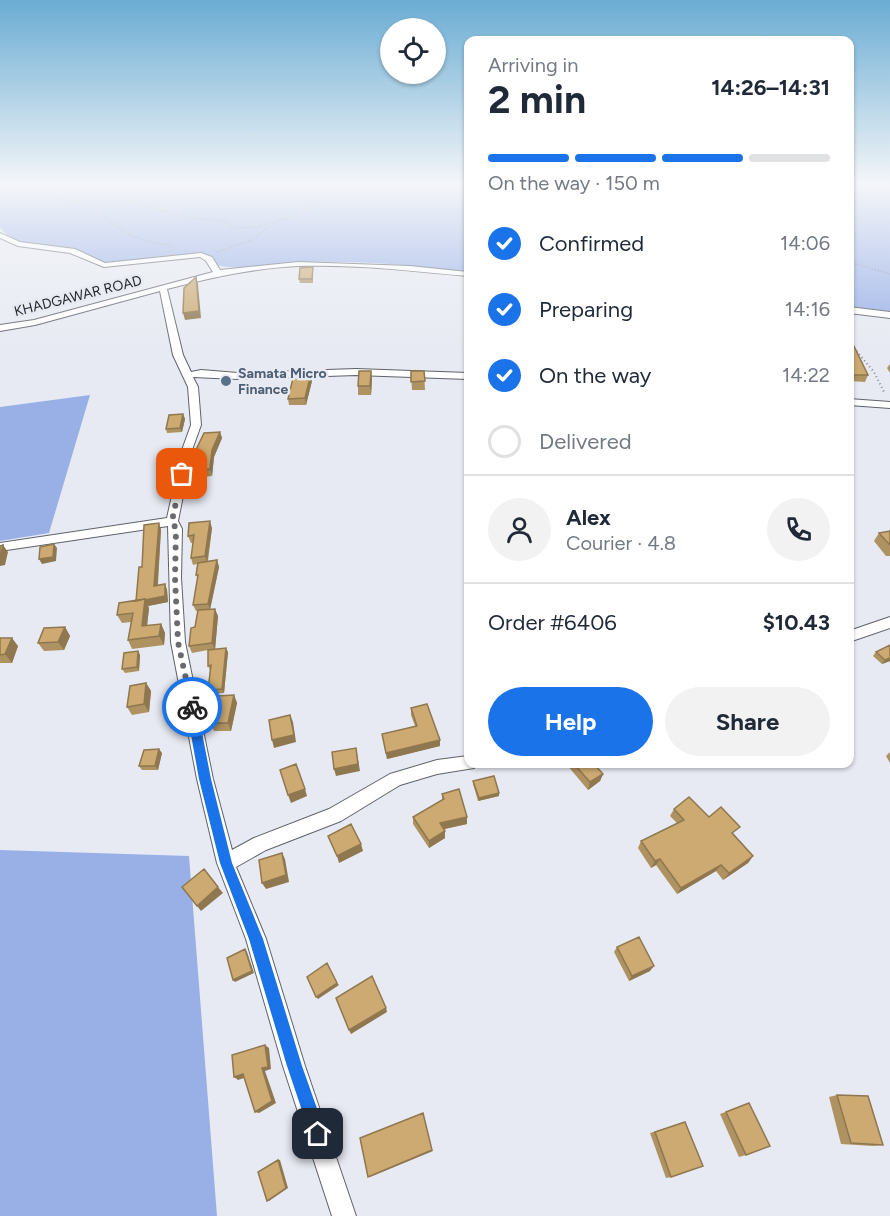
<!DOCTYPE html>
<meta charset="utf-8">
<style>
body{margin:0;font-family:Figtree,sans-serif;background:#f2f2f3;color:#1f2937;height:100vh;display:flex;flex-direction:column;font-size:22px;white-space:nowrap}
*{box-sizing:border-box;margin:0}
p{font-size:20px;color:#747a83}
.icon{flex:none;width:33px;height:33px;fill:none;stroke:currentColor;stroke-width:2;stroke-linecap:round;stroke-linejoin:round}
.map{position:relative;flex:1;overflow:hidden}
.panel{position:absolute;left:464px;top:36px;width:390px;height:732px;display:flex;flex-direction:column;background:#fff;border-radius:12px;box-shadow:0 2px 4px #0004}
.panel>*{flex:none}
.tools{position:absolute;left:380px;top:18px;display:grid;gap:12px}
.tools a{display:grid;place-items:center;width:66px;height:66px;border-radius:50%;background:#fff;box-shadow:0 2px 4px #0004;font-size:30px}
.pin{position:absolute;display:grid;place-items:center;width:51px;height:51px;color:#fff;margin:-26px;border-radius:12px;box-shadow:0 3px 9px #0006}
.courier{position:absolute;display:grid;place-items:center;width:60px;height:60px;margin:-30px;border:4px solid #1a73e8;border-radius:50%;background:#fff;color:#222;box-shadow:0 2px 8px #0007}
.overview em{font-style:normal;font-weight:700}
.overview div{display:flex;flex-direction:column-reverse}
.overview{display:flex;align-items:center;justify-content:space-between;height:102px;padding:0 24px}
h1{font-size:39px;font-weight:700;line-height:45px}
.bar{display:grid;grid-template-columns:repeat(4,1fr);gap:9px 6px;align-content:center;height:72px;padding:0 24px}
.bar i{height:8px;border-radius:4px;background:#e0e1e3}
.bar .selected{background:#1a73e8}
.bar p{grid-column:span 4}
.line{display:flex;align-items:center;gap:15px;padding:0 24px;border-top:2px solid #e0e1e3}
.line div{flex:1}
.round{display:grid;place-items:center;flex:none;width:63px;height:63px;border-radius:32px;background:#f2f2f3}
ol{padding:0 24px;list-style:none}
li{display:flex;align-items:center;gap:18px;height:66px}
li p{margin-inline-start:auto}
li .icon{padding:6px;border-radius:50%;background:#1a73e8;color:#fff;stroke-width:4}
li:last-child{color:#747a83}
li i{width:33px;height:33px;border:3px solid #e0e1e3;border-radius:50%}
.cta{display:flex;gap:12px;margin-top:auto;padding:12px 24px}
.cta a{flex:1;height:69px;border-radius:36px;background:#1a73e8;color:#fff;font-size:24px;font-weight:700;line-height:69px;text-align:center}
.cta a+a{background:#f2f2f3;color:#1f2937}
.map>svg:first-child{display:block}
.forest{fill:#99b0e7}
.lines{fill:none;stroke-linecap:round;stroke-linejoin:round}
.street-casing{stroke:#5f6269;stroke-width:2}
.path-far1{stroke:#87898f;stroke-width:1.5;stroke-dasharray:1 2;stroke-linecap:butt}
.path{stroke:#87898f;stroke-width:2;stroke-dasharray:1 3;stroke-linecap:butt}
.street{fill:#fff;fill-rule:evenodd}
.wall{fill:#af9261}
.shaded-wall{fill:#8f774f}
.building{fill:#ccaa71;stroke:#8f774f;stroke-width:1.5}
.route{fill:#1a73e8}
.done{stroke:#6a6b70;stroke-width:6;stroke-dasharray:0 10.8}
.service-dot{fill:#5c6f8a;stroke:#e7eaf2;stroke-width:2}
.labels{text-anchor:middle;dominant-baseline:central;stroke-width:5;stroke-linejoin:round;paint-order:stroke}
.far-street-label{font-size:14px;fill:#26272a;stroke:#e7eaf2}
.far-service-label{font-size:14px;font-weight:bold;fill:#4e5e75;stroke:#e7eaf2;text-anchor:start}
</style>
<div class="map">
<svg width="890" height="1216" viewBox="0 0 890 1216">
<rect width="100%" height="100%" fill="#e7eaf2"/>
<path class="forest" d="M0 182H468V272C415 265 361 261 307 262 277 262 246 272 216 265L211 256C175 251 149 261 115 264 106 264 93 260 84 256 80 253 78 250 73 249 47 243 19 249 0 228Z
M849 182H890V312L849 307Z
M90 395 49 533 0 541V407Z
M0 850 189 856 217 1216H0Z"/>
<g class="lines">
<defs>
<path id="street" d="M0 233 20 242 75 249 105 263 201 253 212 257 220 270 298 262 410 266 468 272V276C412 271 354 264 298 266 254 268 210 278 167 289L183 355 191 372 201 370 238 373 356 369 468 373V379L356 375 238 379 193 377 198 387 201 425 192 450 178 521 182 529 181 578 185 642 213 779 232 850 254 838 329 809 390 774 437 760 468 756V764H476L474 768 437 774 400 785 341 821 266 850 236 867 266 939 305 1066 356 1216H332L283 1066 246 939 217 863 197 779 171 642 168 526 0 551V543L167 518 182 450 191 425 188 387 173 355 160 291 35 325 0 331V325L34 320 213 272 206 261 200 257 104 267 70 253 18 246 0 238Z
M849 307 890 312V318L849 313Z
M849 399 890 402V408L849 405Z
M890 617V628L849 642V631Z"/>
</defs>
<use href="#street" class="street-casing"/>
<path class="path-far1" d="M39 182 43 193 48 197 96 204 132 202 189 218 225 221 232 228C261 228 286 221 312 207L313 204 310 201 333 188 327 182
M96 204C118 235 136 239 172 246L173 249
M217 252 252 240 268 227
M849 265 856 264 890 274"/>
<path class="path" d="M854 348 874 372 885 394"/>
<use href="#street" class="street"/>
</g>
<path class="wall" d="M313 267V283H300L299 279Z
M849 336 868 375 865 382 850 381 849 380Z
M890 364V373L887 368Z
M371 371 372 379 371 395H358V386Z
M411 371H424L425 390H412Z
M312 381 306 405H289L288 399Z
M183 414 185 419 182 432 167 433 166 429Z
M220 432 222 438 214 457 212 476 194 478 192 471Z
M212 528 208 561 217 560 219 567 210 609 218 616 215 649 228 652 224 693 210 694 208 690 210 670 208 666V650L192 653 189 646 195 627 198 611H196L193 605 198 579 196 575 197 564 193 565 191 558 193 543H191L188 536Z
M161 529 158 585 165 584 167 590 168 602 148 606 149 608 147 626 161 624 165 633 164 645 132 649 128 640 131 622 122 623 117 615 136 601 142 567Z
M890 531V556H886L874 541 879 533Z
M65 627 70 636 64 650 44 651 38 643Z
M0 638 18 646 12 663H0Z
M890 645V661L882 664 873 656 876 652Z
M138 651 140 655 139 671 125 673 122 669Z
M146 683 151 691 149 712 132 715 127 707Z
M234 695 237 703 231 731H214L211 723Z
M411 708 440 746 387 759 382 734 415 726 411 715Z
M890 752V763L886 756Z
M162 753 158 770H142L139 766Z
M567 764H594L603 774 600 781 588 790 567 765Z
M473 781 499 796 478 801 473 784Z
M442 794 467 824 444 829 445 838 429 848 413 824V817L442 800Z
M674 809 709 817 734 834 753 856 748 863 723 880 716 871 677 894 656 865 651 868 638 848 641 841 677 823 670 816Z
M617 947 650 971 629 981 614 952Z
M837 1095 883 1145 873 1146 841 1144 829 1097Z
M749 1103 746 1155 739 1157 720 1114Z
M685 1122 671 1177 666 1178 650 1133Z"/>
<path class="shaded-wall" d="M196 277 198 284 201 318 185 320 183 313Z
M371 371 372 379 371 395 370 386Z
M311 374 312 381 306 405 305 398Z
M183 414 185 419 182 432 180 428Z
M220 432 222 438 214 457 212 476 210 469 212 450Z
M210 521 212 528 207 563 205 556Z
M159 523 161 529 157 592 154 586Z
M54 544 57 548 56 561 42 564 39 559Z
M3 545 8 552 5 565 0 566V559Z
M217 560 219 567 210 610 208 604Z
M165 584 167 590 168 602 148 606 149 608 146 635 142 626 145 600Z
M215 609 218 616 215 650 212 643Z
M161 624 165 633 164 645 159 636Z
M65 627 70 636 64 650 58 642Z
M12 638 18 646 12 663 5 654Z
M226 648 228 652 224 693 222 689Z
M138 651 140 655 139 671 137 667Z
M890 658V661L882 664 885 660Z
M146 683 151 691 149 712 144 704Z
M234 695 237 703 231 731 228 723Z
M290 715 293 722 296 742 274 748 272 740Z
M440 740V746L387 759 386 753Z
M356 748 360 771 336 776 334 769Z
M159 749 162 753 158 770 155 766Z
M603 774 600 781 588 790 590 782Z
M305 789 307 796 291 803 288 795Z
M499 793V796L478 801 479 798Z
M467 817V824L440 830V823Z
M445 831V838L429 848V841Z
M361 844 363 851 339 863 337 856Z
M282 853 285 859 289 882 266 889 262 883Z
M753 856 748 863 723 880 729 873Z
M660 859 656 865 651 868 655 861Z
M721 865 716 871 677 894 681 888Z
M218 887 223 893 201 911 197 906Z
M245 949 247 952 254 973 235 982 233 980Z
M654 966 650 971 629 981 632 976Z
M337 983 339 985 318 999 316 997Z
M386 1008 387 1012 351 1034 349 1030Z
M265 1045 269 1048 271 1069 265 1071 276 1103 259 1113 255 1112Z
M243 1074 247 1077 238 1080 234 1077Z
M432 1150 433 1151 370 1177H368Z
M278 1160H280L288 1188 269 1201H267Z"/>
<path class="building" d="M313 267 312 279H299L300 268Z
M196 277 199 311 183 313 184 288Z
M849 336 868 375H853L849 367Z
M359 371H371L370 386H358Z
M411 371H424L425 381 411 382Z
M294 374H311L305 398 288 399Z
M183 414 180 428 166 429 169 415Z
M220 432 212 450 210 469 192 471 194 454 204 433Z
M210 521 205 556 191 558 194 535 188 536 189 523Z
M159 523 154 586 165 584V596L145 600V599L136 601 139 567H142L144 525Z
M890 531V545L879 533Z
M54 544 53 557 39 559 40 547Z
M3 545 0 559V546Z
M217 560 208 604 193 605 198 575H196L198 563Z
M145 599 142 626 161 624 159 636 128 640 133 613 117 615 119 603Z
M215 609 212 643 189 646 191 628 195 627 198 610Z
M65 627 58 642 38 643 44 628Z
M0 638H12L5 654 0 655Z
M890 645V658L885 660 876 652Z
M226 648 222 689 208 690 211 665 208 666V650Z
M138 651 137 667 122 669 124 653Z
M146 683 144 704 127 707 130 686Z
M234 695 228 723H211L217 696Z
M427 704 440 740 386 753 382 734 417 726 411 708Z
M290 715 294 735 272 740 269 720Z
M356 748 358 764 334 769 332 752Z
M159 749 155 766H139L144 750Z
M296 764 305 789 288 795 280 770Z
M574 764H594L603 774 590 782Z
M494 776 499 793 479 798 473 781Z
M459 789 467 817 440 823 445 831 429 841 413 817 444 799 442 794Z
M689 797 709 817 721 807 740 827 732 833 753 856 729 873 721 865 681 888 660 859 655 861 641 841 684 820 674 809Z
M351 824 361 844 337 856 328 836Z
M282 853 286 875 262 883 259 860Z
M204 869 218 887 197 906 182 887Z
M639 937 654 966 632 976 617 947Z
M245 949 252 971 233 980 227 958Z
M327 963 337 983 316 997 307 977Z
M372 976 386 1008 349 1030 336 998Z
M265 1045 268 1067 262 1068 272 1101 255 1112 243 1074 234 1077 232 1055Z
M837 1095 868 1096 883 1145 851 1143Z
M749 1103 770 1146 746 1155 726 1112Z
M423 1113 432 1150 368 1177 360 1138Z
M685 1122 703 1166 671 1177 655 1132Z
M278 1160 286 1188 267 1201 258 1172Z"/>
<linearGradient id="sky" x2="0" y2="1"><stop stop-color="#6aacd3"/><stop offset="0.52" stop-color="#f4f6f9"/><stop offset="1" stop-color="#f4f6f9" stop-opacity="0"/></linearGradient>
<rect width="890" height="353" fill="url(#sky)"/>
<path class="route" d="M192 702 197 707 211 779 232 863 263 939 302 1066 326 1134 324 1140 318 1143 312 1140 310 1134 287 1066 249 939 220 863 199 779 186 707Z"/>
<g class="lines">
<path class="done" d="M182 474 172 521 176 529 175 578 178 642 192 707"/>
</g>
<circle class="service-dot" cx="226" cy="381" r="6"/>
<g class="labels">
<g class="far-street-label">
<text transform="translate(78 296) rotate(-14)">KHADGAWAR ROAD</text>
</g>
<g class="far-service-label">
<text x="238" y="373">Samata Micro<tspan x="238" dy="16">Finance</tspan></text>
</g>
</g>
</svg>
<div class="tools">
<a><svg class="icon" aria-label="locate" viewBox="0 0 24 24"><circle cx="12" cy="12" r="6"/><path d="M12 2v4M12 18v4M2 12h4M18 12h4"/></svg></a>
</div>
<div class="pin" style="left:182px;top:474px;background:#ea580c"><svg class="icon" aria-label="bag" viewBox="0 0 24 24"><path d="M5 8h14l-1 12H6zM9 8a3 3 0 0 1 6 0"/></svg></div>
<div class="pin" style="left:318px;top:1134px;background:#1f2937"><svg class="icon" aria-label="home" viewBox="0 0 24 24"><path d="M3 11l9-7 9 7M6 9v11h12V9"/></svg></div>
<div class="courier" style="left:192px;top:707px"><svg class="icon" aria-label="bike" viewBox="0 0 24 24"><circle cx="6" cy="16" r="4"/><circle cx="18" cy="16" r="4"/><path d="M6 16l4-8h5l3 8M10 8l3 8H6M13 5h3"/></svg></div>
<section class="panel">
<div class="overview"><div><h1>2 min</h1><p>Arriving in</p></div><em>14:26–14:31</em></div>
<div class="bar"><i class="selected"></i><i class="selected"></i><i class="selected"></i><i></i><p>On the way · 150 m</p></div>
<ol>
<li><svg class="icon" aria-label="check" viewBox="0 0 24 24"><path d="M5 12l5 5 9-10"/></svg>Confirmed<p>14:06</p></li>
<li><svg class="icon" aria-label="check" viewBox="0 0 24 24"><path d="M5 12l5 5 9-10"/></svg>Preparing<p>14:16</p></li>
<li><svg class="icon" aria-label="check" viewBox="0 0 24 24"><path d="M5 12l5 5 9-10"/></svg>On the way<p>14:22</p></li>
<li><i></i>Delivered</li>
</ol>
<div class="line" style="height:108px"><a class="round"><svg class="icon" aria-label="person" viewBox="0 0 24 24"><circle cx="12" cy="8" r="4"/><path d="M4 21q1-7 8-7t8 7"/></svg></a><div><b>Alex</b><p>Courier · 4.8</p></div><a class="round"><svg class="icon" aria-label="phone" viewBox="0 0 24 24"><path d="M5 4h4l2 5-3 2q2 4 5 5l2-3 5 2v4C11 20 4 13 5 4z"/></svg></a></div>
<div class="line" style="height:78px"><div>Order #6406</div><b>$10.43</b></div>
<div class="cta"><a>Help</a><a>Share</a></div>
</section>
</div>
